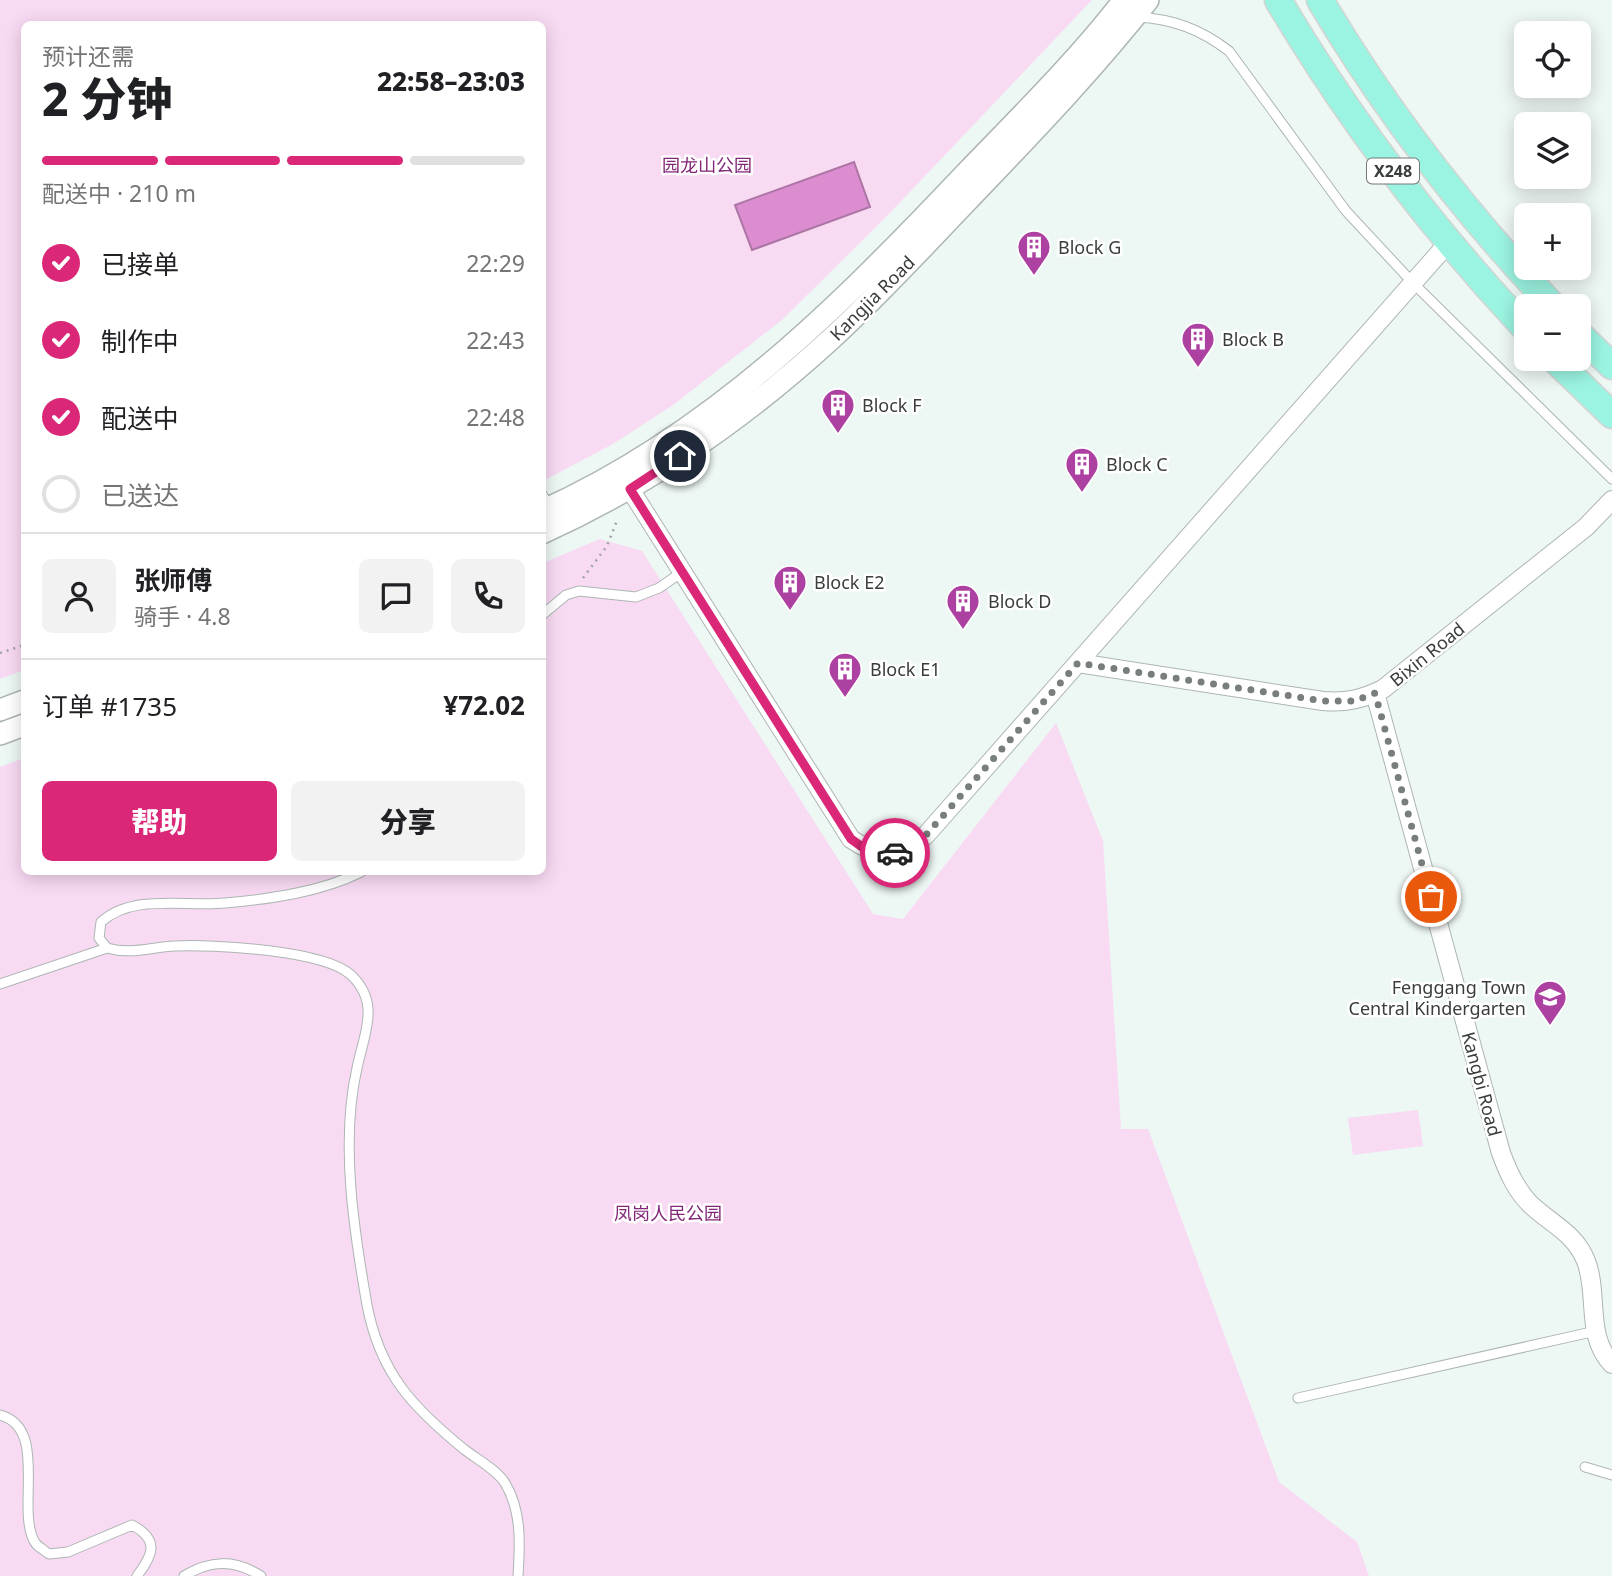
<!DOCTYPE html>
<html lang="zh">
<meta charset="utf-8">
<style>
body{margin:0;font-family:"Noto Sans","Noto Sans SC",sans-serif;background:#f2f2f2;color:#202124;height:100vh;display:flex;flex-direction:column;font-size:26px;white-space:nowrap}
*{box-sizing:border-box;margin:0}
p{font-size:23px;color:#757577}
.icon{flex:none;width:38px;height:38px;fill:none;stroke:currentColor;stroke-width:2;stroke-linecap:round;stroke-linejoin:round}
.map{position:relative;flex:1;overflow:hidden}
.details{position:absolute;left:21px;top:21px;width:525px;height:854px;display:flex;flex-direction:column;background:#fff;border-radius:10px;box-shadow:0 4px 18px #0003}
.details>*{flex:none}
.fabs{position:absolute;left:1514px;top:21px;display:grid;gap:14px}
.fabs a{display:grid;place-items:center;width:77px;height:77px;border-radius:10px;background:#fff;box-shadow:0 4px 18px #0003;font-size:35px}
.pin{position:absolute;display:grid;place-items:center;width:60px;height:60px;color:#fff;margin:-30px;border:4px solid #fff;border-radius:50%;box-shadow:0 2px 7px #0007}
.courier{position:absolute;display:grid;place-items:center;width:70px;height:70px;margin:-35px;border:5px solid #db2777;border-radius:50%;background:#fff;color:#222;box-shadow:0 2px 9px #0007}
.head em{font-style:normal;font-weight:800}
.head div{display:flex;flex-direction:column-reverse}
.head{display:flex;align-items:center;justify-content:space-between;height:119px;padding:0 21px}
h1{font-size:46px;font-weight:800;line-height:52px}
.bar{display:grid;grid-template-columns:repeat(4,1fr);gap:10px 7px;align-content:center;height:84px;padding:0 21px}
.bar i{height:9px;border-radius:5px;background:#e0e0e0}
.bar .selected{background:#db2777}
.bar p{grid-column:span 4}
.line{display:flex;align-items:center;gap:18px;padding:0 21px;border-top:2px solid #e0e0e0}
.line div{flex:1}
.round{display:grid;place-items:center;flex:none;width:74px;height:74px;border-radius:10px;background:#f2f2f2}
ol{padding:0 21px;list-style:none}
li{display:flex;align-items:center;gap:21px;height:77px}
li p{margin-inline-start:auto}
li .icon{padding:7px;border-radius:50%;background:#db2777;color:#fff;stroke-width:4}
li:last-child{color:#757577}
li i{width:38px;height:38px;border:4px solid #e0e0e0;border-radius:50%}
.action{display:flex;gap:14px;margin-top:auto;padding:14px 21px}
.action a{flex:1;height:80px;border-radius:10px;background:#db2777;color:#fff;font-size:28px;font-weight:800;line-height:80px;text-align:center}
.action a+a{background:#f2f2f2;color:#202124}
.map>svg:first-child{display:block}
.green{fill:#f9daf3}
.water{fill:#dc8dd0;stroke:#ab75a4;stroke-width:2}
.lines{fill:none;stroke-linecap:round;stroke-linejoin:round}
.service-casing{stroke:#adb6b4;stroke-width:11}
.minor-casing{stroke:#adb6b4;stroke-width:20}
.tertiary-casing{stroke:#adb6b4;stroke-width:24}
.primary-casing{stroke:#d3d4d4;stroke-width:29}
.path{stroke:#9da4a2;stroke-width:2.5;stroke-dasharray:2 5;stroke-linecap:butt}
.service{stroke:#fff;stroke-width:9}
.minor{stroke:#fff;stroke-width:18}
.tertiary{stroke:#fff;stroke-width:21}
.primary{stroke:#9bf4e1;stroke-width:26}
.done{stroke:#787e7c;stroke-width:7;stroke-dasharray:0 12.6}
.route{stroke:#db2777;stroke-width:9}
.labels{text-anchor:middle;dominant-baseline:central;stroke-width:5;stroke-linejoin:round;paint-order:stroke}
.shield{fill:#fff;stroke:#747776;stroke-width:2}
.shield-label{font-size:16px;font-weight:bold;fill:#393d3c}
.park-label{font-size:18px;fill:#832779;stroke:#fff}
.poi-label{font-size:18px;fill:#393d3c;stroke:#fff;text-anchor:start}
.street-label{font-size:18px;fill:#393d3c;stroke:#fff}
</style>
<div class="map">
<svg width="1612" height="1576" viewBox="0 0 1612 1576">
<rect width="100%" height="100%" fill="#edf7f4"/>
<path class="green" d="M0 0H1092L887 216 782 320 673 405 613 444 543 481 542 24H24V670L0 679Z
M600 539 642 551 873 914 903 919 1056 723 1103 841 1121 1129H1148L1279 1482 1357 1542 1369 1576H0V767L24 758V872H542L543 563Z
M1418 1110 1423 1146 1353 1155 1348 1118Z"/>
<path class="water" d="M854 162 870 207 752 250 735 205Z"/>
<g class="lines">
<defs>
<path id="service" d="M1137 17C1173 19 1200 29 1229 51L1346 211 1413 283 1612 479
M542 494 550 509
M542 615 566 595 579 591 636 597 659 588 682 572
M107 948 99 938 101 922C133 893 185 907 225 903 270 899 321 892 361 872
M0 984 107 948C131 955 151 947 175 946 212 944 324 950 351 975 381 1003 364 1034 357 1068 340 1142 354 1231 367 1305 380 1373 412 1407 465 1450 477 1459 497 1470 505 1483 522 1511 520 1545 518 1576
M1298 1398 1596 1331
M0 1415C50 1428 14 1513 36 1544 39 1547 45 1551 49 1554L68 1552 132 1525C160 1540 153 1555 137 1576
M1585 1467 1612 1475
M184 1576C210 1560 234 1559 261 1576"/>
<path id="minor" d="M623 478 851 839C878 858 902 856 926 835L1449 242
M1078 663 1323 701C1346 703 1363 699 1383 689L1586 527 1612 500
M1375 693 1501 1153C1508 1172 1516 1190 1530 1204 1551 1224 1575 1233 1586 1261 1599 1295 1585 1336 1612 1364"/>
<path id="tertiary" d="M542 511C713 434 840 306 967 172 1020 117 1077 61 1124 0
M542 533C648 485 745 418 831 339 879 295 923 247 968 200 1030 135 1092 71 1148 0
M0 710 24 701
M0 734 24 725"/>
<path id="primary" d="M1278 0C1348 118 1432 229 1526 329
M1320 0C1385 110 1465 213 1553 306
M1578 333 1612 366
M1554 359 1612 415"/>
</defs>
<use href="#service" class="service-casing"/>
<use href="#minor" class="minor-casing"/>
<use href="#tertiary" class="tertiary-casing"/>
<use href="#primary" class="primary-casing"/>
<path class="path" d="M583 578 607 546 618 518
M0 653 24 645"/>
<use href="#service" class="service"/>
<use href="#minor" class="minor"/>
<use href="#tertiary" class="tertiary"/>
<use href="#primary" class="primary"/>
</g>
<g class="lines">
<path class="done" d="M895 853 914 846 926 835 1078 663 1323 701H1354L1375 693 1431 897"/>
<path class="route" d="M680 456 630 489 851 839 865 849 895 853"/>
</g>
<defs>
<symbol id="building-pin" viewBox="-11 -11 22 30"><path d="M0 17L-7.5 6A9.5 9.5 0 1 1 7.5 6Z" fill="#ad41a1" stroke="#fff"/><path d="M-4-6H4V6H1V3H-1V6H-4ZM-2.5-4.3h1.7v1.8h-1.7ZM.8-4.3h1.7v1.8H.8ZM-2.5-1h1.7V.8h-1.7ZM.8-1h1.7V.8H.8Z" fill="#fff"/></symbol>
<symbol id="school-pin" viewBox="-11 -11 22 30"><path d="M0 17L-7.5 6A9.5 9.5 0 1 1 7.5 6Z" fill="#ad41a1" stroke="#fff"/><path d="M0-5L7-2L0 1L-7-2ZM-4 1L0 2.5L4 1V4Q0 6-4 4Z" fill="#fff"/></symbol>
</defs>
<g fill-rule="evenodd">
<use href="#building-pin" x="1015" y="228" width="38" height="52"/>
<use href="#building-pin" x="1179" y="320" width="38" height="52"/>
<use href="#building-pin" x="819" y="386" width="38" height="52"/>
<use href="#building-pin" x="1063" y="445" width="38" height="52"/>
<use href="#building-pin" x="771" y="563" width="38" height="52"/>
<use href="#building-pin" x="944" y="582" width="38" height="52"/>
<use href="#building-pin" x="826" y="650" width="38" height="52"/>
<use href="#school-pin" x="1531" y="978" width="38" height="52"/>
</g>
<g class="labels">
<rect class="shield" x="1367" y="158.5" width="52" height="25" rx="5"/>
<g class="shield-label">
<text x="1393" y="171">X248</text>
</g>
<g class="park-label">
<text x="707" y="165">园龙山公园</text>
<text x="668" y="1213">凤岗人民公园</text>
</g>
<g class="poi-label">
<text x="1058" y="247">Block G</text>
<text x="1222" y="339">Block B</text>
<text x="862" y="405">Block F</text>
<text x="1106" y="464">Block C</text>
<text x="814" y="582">Block E2</text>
<text x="988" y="601">Block D</text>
<text x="870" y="669">Block E1</text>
<text x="1526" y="987" text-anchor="end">Fenggang Town<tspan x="1526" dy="21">Central Kindergarten</tspan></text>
</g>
<g class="street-label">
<text transform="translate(872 298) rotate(-45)">Kangjia Road</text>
<text transform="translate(1427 654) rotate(-39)">Bixin Road</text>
<text transform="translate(1482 1084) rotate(75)">Kangbi Road</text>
</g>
</g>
</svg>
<div class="fabs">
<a><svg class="icon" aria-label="locate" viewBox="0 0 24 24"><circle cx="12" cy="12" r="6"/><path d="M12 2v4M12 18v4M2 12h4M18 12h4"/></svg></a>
<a><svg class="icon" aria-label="layers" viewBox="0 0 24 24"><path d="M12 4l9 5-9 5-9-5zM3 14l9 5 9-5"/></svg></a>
<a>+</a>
<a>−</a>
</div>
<div class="pin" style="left:1431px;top:897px;background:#ea580c"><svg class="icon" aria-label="bag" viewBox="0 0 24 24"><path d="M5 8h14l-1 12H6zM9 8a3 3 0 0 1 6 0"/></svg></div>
<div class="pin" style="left:680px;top:456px;background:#1f2937"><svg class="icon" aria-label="home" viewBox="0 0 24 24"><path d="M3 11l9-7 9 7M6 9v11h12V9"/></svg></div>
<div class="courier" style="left:895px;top:853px"><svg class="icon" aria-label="car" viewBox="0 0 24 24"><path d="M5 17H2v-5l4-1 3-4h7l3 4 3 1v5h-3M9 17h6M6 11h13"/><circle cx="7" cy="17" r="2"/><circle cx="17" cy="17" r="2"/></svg></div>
<section class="details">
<div class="head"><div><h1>2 分钟</h1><p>预计还需</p></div><em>22:58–23:03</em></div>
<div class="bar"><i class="selected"></i><i class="selected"></i><i class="selected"></i><i></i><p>配送中 · 210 m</p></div>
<ol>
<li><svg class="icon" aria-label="check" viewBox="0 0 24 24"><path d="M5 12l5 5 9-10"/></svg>已接单<p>22:29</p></li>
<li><svg class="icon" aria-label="check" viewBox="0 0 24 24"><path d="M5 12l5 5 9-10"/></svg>制作中<p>22:43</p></li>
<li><svg class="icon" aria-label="check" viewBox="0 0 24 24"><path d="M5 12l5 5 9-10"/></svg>配送中<p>22:48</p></li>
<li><i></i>已送达</li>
</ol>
<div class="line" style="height:126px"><a class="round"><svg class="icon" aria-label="person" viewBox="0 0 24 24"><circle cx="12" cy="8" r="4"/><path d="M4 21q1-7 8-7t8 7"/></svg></a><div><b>张师傅</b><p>骑手 · 4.8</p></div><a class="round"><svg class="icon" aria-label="chat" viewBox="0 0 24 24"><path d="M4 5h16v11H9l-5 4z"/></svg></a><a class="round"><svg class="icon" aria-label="phone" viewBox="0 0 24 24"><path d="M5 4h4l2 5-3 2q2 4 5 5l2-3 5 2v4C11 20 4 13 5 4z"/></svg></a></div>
<div class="line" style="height:91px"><div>订单 #1735</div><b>¥72.02</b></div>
<div class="action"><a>帮助</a><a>分享</a></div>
</section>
</div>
